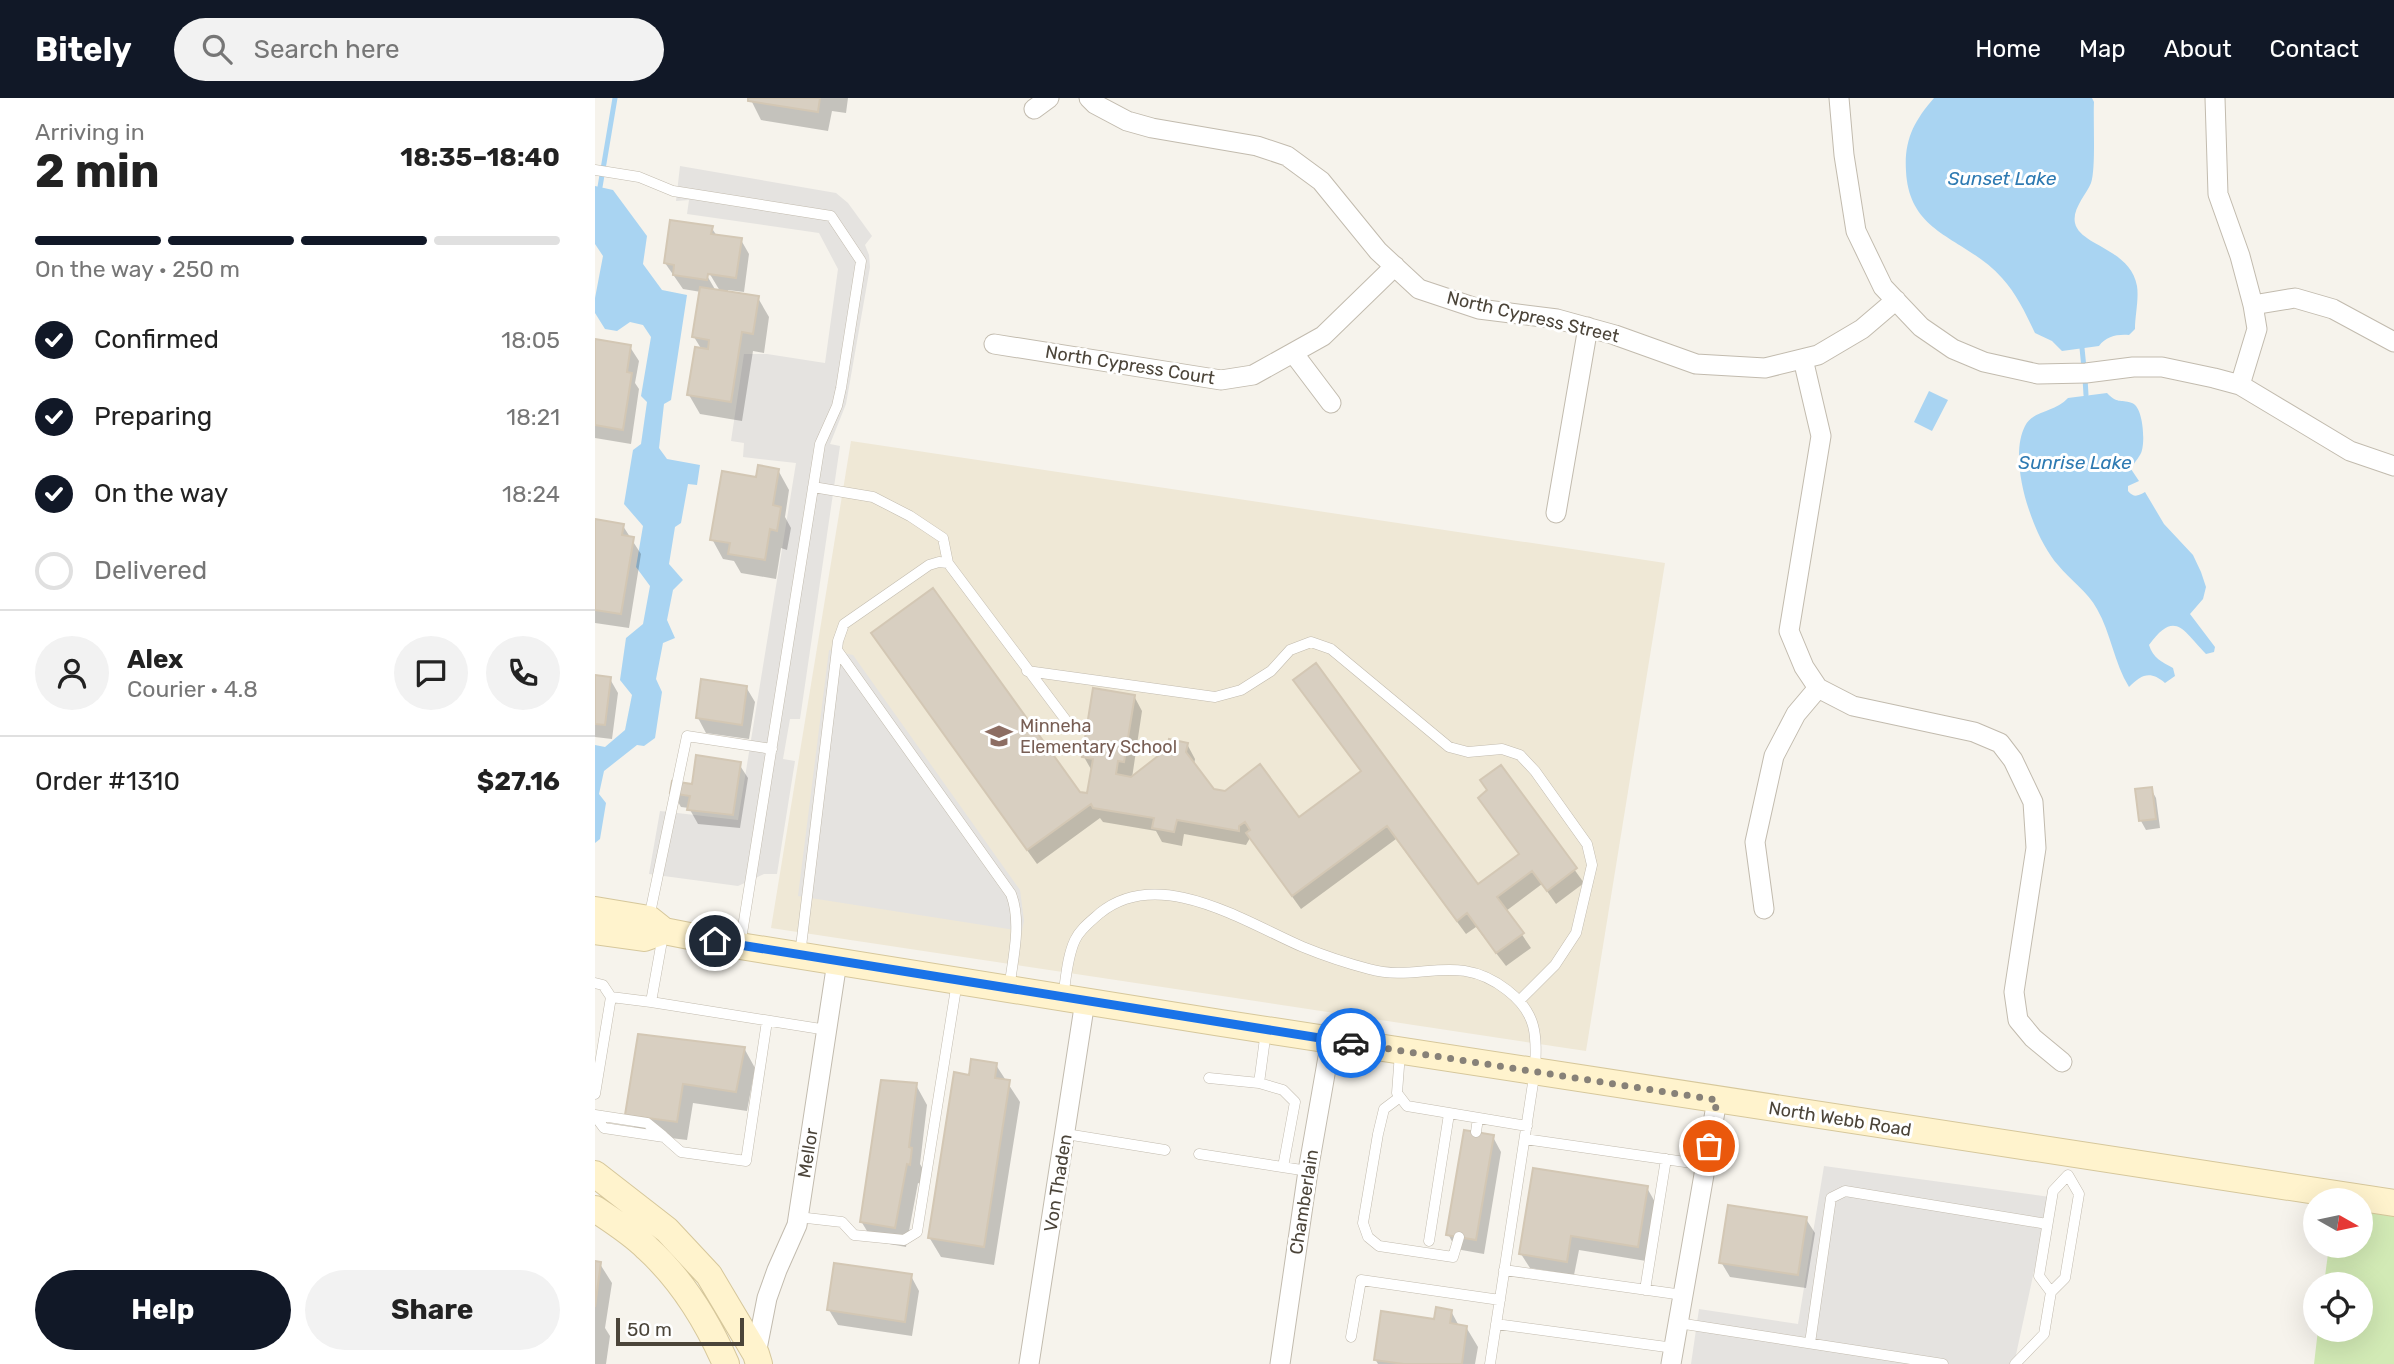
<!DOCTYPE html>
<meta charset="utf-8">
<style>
body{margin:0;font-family:Rubik,sans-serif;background:#f2f2f2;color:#222;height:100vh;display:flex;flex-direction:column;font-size:26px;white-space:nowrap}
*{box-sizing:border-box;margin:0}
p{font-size:23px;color:#767676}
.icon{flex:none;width:38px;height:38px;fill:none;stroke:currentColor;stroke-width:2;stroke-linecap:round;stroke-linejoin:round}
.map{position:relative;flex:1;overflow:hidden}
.sheet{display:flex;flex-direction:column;background:#fff;width:595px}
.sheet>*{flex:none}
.needle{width:46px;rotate:99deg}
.buttons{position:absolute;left:1708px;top:1090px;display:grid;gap:14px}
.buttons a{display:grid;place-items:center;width:70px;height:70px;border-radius:50%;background:#fff;box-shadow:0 7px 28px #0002;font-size:35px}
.scale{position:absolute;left:21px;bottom:18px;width:128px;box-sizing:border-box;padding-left:7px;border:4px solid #4b4439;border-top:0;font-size:19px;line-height:24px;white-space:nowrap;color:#4b4439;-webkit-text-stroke:5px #fff;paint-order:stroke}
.pin{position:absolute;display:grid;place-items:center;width:60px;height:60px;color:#fff;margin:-30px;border:4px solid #fff;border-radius:50%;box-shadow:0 2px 7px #0007}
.courier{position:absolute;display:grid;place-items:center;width:70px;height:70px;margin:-35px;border:5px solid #1a73e8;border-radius:50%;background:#fff;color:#222;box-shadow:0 2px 9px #0007}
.overview em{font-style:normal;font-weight:700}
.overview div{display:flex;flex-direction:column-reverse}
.overview{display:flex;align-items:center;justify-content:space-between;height:119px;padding:0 35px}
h1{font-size:46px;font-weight:700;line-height:52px}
.bar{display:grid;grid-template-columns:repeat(4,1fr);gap:10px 7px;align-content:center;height:84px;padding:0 35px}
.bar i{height:9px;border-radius:5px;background:#e0e0e0}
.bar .on{background:#111827}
.bar p{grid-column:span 4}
.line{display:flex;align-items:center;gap:18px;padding:0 35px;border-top:2px solid #e0e0e0}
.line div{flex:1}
.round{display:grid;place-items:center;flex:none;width:74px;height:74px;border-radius:37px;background:#f2f2f2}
ol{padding:0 35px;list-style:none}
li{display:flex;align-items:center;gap:21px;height:77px}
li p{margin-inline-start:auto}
li .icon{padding:7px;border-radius:50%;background:#111827;color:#fff;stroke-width:4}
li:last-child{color:#767676}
li i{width:38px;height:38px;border:4px solid #e0e0e0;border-radius:50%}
.cta{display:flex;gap:14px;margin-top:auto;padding:14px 35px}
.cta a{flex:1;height:80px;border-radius:42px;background:#111827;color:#fff;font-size:28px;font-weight:700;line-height:80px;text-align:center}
.cta a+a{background:#f2f2f2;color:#222}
header{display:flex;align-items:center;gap:42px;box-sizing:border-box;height:98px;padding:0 35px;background:#111827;color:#fff}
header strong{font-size:33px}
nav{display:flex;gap:38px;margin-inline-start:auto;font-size:24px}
.search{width:490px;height:63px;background:#f2f2f2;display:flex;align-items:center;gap:18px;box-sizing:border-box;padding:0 24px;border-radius:38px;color:#767676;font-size:26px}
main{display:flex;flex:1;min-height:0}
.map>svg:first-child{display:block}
.education{fill:#efe8d6}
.green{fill:#d2eab5}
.parking{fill:#e5e3e0}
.water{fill:#a9d4f2}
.shadow{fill:#0003;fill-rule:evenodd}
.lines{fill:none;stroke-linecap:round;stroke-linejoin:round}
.stream{stroke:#a9d4f2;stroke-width:5}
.building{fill:#d8cfc1;stroke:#d3c7b4;stroke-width:2}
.service-casing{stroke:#c2bbae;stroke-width:11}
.minor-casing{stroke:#c2bbae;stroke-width:21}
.secondary-casing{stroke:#d6c79b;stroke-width:28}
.service{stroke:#fff;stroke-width:10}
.minor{stroke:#fff;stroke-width:19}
.secondary{stroke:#fff3cd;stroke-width:26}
.done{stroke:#878178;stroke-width:7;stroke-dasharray:0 12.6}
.route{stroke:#1a73e8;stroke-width:9}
.labels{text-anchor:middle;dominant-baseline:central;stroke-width:6;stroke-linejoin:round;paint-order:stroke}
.street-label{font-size:18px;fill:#4b4439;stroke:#fff}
.education-label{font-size:18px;fill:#785e54;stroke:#fff;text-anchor:start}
.water-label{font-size:19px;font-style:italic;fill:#2e7ab2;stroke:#fff}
</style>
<header>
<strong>Bitely</strong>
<div class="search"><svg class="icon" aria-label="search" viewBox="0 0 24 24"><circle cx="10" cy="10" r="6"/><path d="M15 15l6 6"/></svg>Search here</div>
<nav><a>Home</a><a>Map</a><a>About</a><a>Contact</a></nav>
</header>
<main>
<section class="sheet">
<div class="overview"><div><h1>2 min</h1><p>Arriving in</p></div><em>18:35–18:40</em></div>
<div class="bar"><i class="on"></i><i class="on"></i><i class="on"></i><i></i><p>On the way · 250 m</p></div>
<ol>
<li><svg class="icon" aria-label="check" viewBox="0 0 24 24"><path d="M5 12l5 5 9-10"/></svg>Confirmed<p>18:05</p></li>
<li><svg class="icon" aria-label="check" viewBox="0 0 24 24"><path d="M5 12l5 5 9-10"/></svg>Preparing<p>18:21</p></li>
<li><svg class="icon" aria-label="check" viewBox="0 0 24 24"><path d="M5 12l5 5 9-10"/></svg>On the way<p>18:24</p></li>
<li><i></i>Delivered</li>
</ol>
<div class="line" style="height:126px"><a class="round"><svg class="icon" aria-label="person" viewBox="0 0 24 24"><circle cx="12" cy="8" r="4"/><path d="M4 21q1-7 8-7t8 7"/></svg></a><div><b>Alex</b><p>Courier · 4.8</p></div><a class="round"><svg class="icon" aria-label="chat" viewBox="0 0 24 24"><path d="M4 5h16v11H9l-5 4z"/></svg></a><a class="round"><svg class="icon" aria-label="phone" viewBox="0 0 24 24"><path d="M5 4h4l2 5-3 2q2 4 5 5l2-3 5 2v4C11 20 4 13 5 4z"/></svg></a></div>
<div class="line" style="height:91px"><div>Order #1310</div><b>$27.16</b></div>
<div class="cta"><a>Help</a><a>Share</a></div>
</section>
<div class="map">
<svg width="1799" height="1266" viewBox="0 0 1799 1266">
<rect width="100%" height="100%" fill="#f6f3ec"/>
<path class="education" d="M256 343 1070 465 991 953 176 830Z"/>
<path class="green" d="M1766 1102 1799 1106V1266H1719L1723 1232H1766V1186H1729L1734 1148H1766Z"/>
<path class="parking" d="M85 68 241 95 253 105 277 138 270 147 274 157 275 169 251 306 235 346 245 348 205 621H195L188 661 200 663 182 776H169L143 788 54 776 65 713 143 722 201 365 148 359 149 345 136 343 149 256H172L230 265 243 171 224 135 92 116 94 102 81 103Z
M234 552 258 557 425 792 429 823 427 833 203 798Z
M1229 1068 1455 1099 1419 1266H1096L1104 1211 1203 1226Z"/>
<path class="water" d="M1339 0H1497L1499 4C1498 22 1501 71 1496 85 1491 97 1477 111 1480 125 1485 148 1535 150 1542 188 1544 201 1540 218 1540 231L1534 237C1523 236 1511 238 1504 248L1467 253 1457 243 1440 235C1431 216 1421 195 1407 180 1371 139 1314 138 1311 73 1309 42 1319 23 1339 0Z
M0 88 18 92 52 138 48 166 67 192 92 197 76 302 69 306 64 350 72 361 105 367 102 387 93 386 86 425 80 429 74 466 88 482 78 492 72 522 80 540 68 545 61 581 67 594 60 640 49 648 42 647 9 673 4 696 11 705 5 741 0 745V647L10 649 30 632 37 597 25 582 31 540 48 526 55 488 41 469 48 428 29 406 38 352 46 346 52 304 46 298 56 239 48 227 35 224 22 233 10 231 0 215V200L8 158 0 146Z
M1334 293 1353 302 1337 333 1319 324Z
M1512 295C1523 306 1524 301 1537 305 1548 309 1550 341 1547 352 1546 358 1539 364 1536 371L1544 383 1533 388V393C1539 400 1543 398 1550 394L1569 426 1598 457 1606 474 1611 489 1608 501 1595 516 1620 549 1619 554 1611 556C1588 532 1580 511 1554 547 1558 560 1567 564 1578 570L1580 578 1570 585C1555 572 1546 577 1534 589 1519 565 1516 535 1502 511 1493 494 1475 482 1463 467 1438 439 1412 363 1430 328 1438 312 1459 315 1473 300Z"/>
<path class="shadow" d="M155 0H253L251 15 237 13 233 33 166 22Z
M116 129 122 138 146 142 154 156 149 194 133 192V195L163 200 174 219 169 255 158 253 147 323 105 316 94 297 107 252 99 239 106 194 88 191 70 165ZM110 168 125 193H121L107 169Z
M0 243 35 249 44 263 40 285 44 291 36 346 0 340Z
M183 372 194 392 190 419 196 430 192 452 186 450 181 481 146 475 139 463 128 461 117 441 162 381Z
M0 423 28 428 46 456 34 530 0 525Z
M287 550 484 696 494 697 497 673 489 659 539 598 547 613 537 680 592 646 600 661 599 667 618 693 704 722 767 675 709 596 883 788 925 757 885 700 894 694 906 669 989 785 961 806 947 786 911 813 936 850 911 868 881 829 871 836 801 741 706 811 655 740 651 747 589 736 587 748 567 744 561 733 508 724 505 720 442 766Z
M0 579 15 581 23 595 17 641 0 639Z
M151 589 160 604 154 641 111 635 103 620Z
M144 666 153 680 145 730 103 726 94 710 86 709 77 694 98 688Z
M1556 691 1561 700 1565 730 1551 732 1546 723Z
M149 950 160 970 152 1013 98 1005 92 1042 43 1036 32 1016Z
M401 967 425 1004 399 1167 346 1159 334 1139 375 979Z
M321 987 332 1007 325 1066 328 1071 326 1086 323 1085 311 1149 278 1143 266 1123Z
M898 1039 906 1054 889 1156 861 1151 853 1136Z
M1052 1090 1060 1104 1051 1163 984 1152 979 1177 935 1170 926 1156Z
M1211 1121 1220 1135 1211 1190 1135 1179 1126 1164Z
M0 1165 5 1166 17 1185 10 1230 15 1238 11 1266H0Z
M316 1178 324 1193 317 1238 243 1227 234 1212Z
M856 1213 864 1228 871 1229 883 1249 880 1266H783L780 1261Z"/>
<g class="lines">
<path class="stream" d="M5 89 20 0
M1487 250 1489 270
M1490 280 1491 297"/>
</g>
<path class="building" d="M153 0H225L223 14 153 3Z
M75 122 118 128 116 136 147 140 141 180 113 176 112 182 78 177 79 167 69 165Z
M105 189 164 198 158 236 147 234 136 304 92 297 100 249 113 251 114 242 97 239Z
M0 241 36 247 32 274 37 275 28 332 0 327Z
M163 367 184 371 178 407 186 409 182 433 175 431 170 462 133 456 135 445 115 442 127 373 161 379Z
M0 421 29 426 27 437 39 439 26 516 0 512Z
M338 490 485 694 492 695 498 661 487 659 498 590 540 597 529 664 523 663 521 676 536 679 572 651 574 641 593 645 591 654 619 691 630 693 665 666 704 719 766 673 698 582 721 565 883 786 924 756 883 700 892 692 885 682 906 667 982 770 952 793 937 773 902 799 929 835 901 855 872 815 862 823 792 728 697 798 651 735 655 732 650 724 644 728V733L582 722 579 734 557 730 559 720 498 710 496 706 432 752 276 535Z
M0 577 16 579 10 627 0 626Z
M106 581 152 588 147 627 101 620Z
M101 657 146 664 138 717 92 712 95 698 75 695 77 683 97 686Z
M1557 689 1561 721 1544 723 1540 691Z
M43 936 150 949 141 994 88 986 82 1024 30 1017Z
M376 961 402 965 400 980 415 982 389 1149 333 1140 359 974 374 977Z
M286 982 322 985 314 1049 317 1050 315 1067 312 1066 300 1130 265 1124Z
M869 1032 899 1037 881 1142 851 1137Z
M938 1070 1053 1088 1043 1149 976 1138 972 1164 924 1156Z
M1133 1107 1212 1119 1203 1177 1124 1165Z
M0 1163 6 1164 0 1209Z
M239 1165 317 1176 310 1224 232 1212Z
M841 1209 857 1212 855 1225 872 1228 867 1266H809L779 1262 786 1213 839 1221Z"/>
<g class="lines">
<defs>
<path id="service" d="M0 72 44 79 78 93 236 118 266 163 246 290 242 308 225 346 145 848
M218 389 278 399 315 418 348 440 353 465
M242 552 416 796C427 825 418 860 414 891
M432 573 620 599 646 592 676 573 695 552 716 544 736 551 854 649 873 654 907 651 925 657 940 673 992 746 997 767 981 835 960 867 925 902
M54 820 92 638 177 651
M68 837 56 904 232 932
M205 857 243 543 249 526 334 467 344 464 353 465 473 625
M0 885 8 887 16 899
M468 899C471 881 472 859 480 842 485 831 496 823 505 815 564 767 650 824 708 849 730 858 751 865 774 871 825 885 862 853 912 892 942 915 942 937 940 972L895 1266
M671 933 664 985 688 992 700 1004 688 1069
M805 955 802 995 812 1008 932 1028
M614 980 664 985
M0 996 16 899 56 904
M805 999 789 1011 783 1036 768 1125 773 1139 784 1148 858 1159 864 1139
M0 1017 52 1025 68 1038
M0 1018 9 1030 69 1039 86 1054 151 1063 172 923
M881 1034 883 1020
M471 1036 570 1052
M930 1041 1111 1067
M604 1056 713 1073
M203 1119 247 1124 259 1137 309 1142 322 1134 362 884
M834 1143 854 1016
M909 1172 1088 1197
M1050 1192 1071 1061
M1083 1225 1348 1266
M901 1226 1079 1250
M756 1239 766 1182 905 1202
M1215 1245 1236 1100 1250 1093 1452 1126
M1420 1266 1449 1236 1456 1194 1470 1180 1484 1096 1473 1077 1458 1093 1444 1178 1456 1194"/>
<path id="minor" d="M494 0 500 6 532 23 557 30 662 48 692 58 726 83 783 153 824 191 884 211 962 221 1020 237 1101 266 1170 270 1223 257 1267 231 1301 202
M1244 0 1249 57 1261 133 1288 189 1326 229 1358 251 1389 264 1443 276 1491 275 1538 269H1567L1619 280 1645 287 1755 353 1799 368
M1620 0 1623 96 1645 158 1658 207 1662 231 1645 287
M439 11 454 0
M1658 207 1700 200 1738 211 1799 244
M399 246 626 282 658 277 728 238 800 168
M699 256 736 305
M1208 261 1226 338 1194 533 1209 569 1223 590 1258 608 1379 634 1405 645 1418 662 1438 704 1441 750 1419 894 1423 922 1438 940 1467 964
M961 415 993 229
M1169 811 1160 744 1179 658 1201 616 1223 590
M161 1256 172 1200 182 1172 202 1127 242 864
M434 1266 490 903
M685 1266 713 1073 736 942
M1076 1266 1122 1002"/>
<path id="secondary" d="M0 812 54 821 69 833 145 848 626 925 1799 1105
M0 833 49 840 69 833
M0 1076 72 1132 114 1177 161 1256 164 1266
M0 1111C18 1123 37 1135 52 1150 86 1181 113 1225 131 1266"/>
</defs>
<use href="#service" class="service-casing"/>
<use href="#minor" class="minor-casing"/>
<use href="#secondary" class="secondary-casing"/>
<use href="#service" class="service"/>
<use href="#minor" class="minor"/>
<use href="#secondary" class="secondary"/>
</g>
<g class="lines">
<path class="done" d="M756 945 1122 1002 1114 1048"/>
<path class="route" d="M120 843 756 945"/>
</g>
<defs>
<symbol id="school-bare" viewBox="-9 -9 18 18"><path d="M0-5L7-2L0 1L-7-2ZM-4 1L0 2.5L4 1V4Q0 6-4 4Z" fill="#8d6e63" stroke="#fff" stroke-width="2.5" paint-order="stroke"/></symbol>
</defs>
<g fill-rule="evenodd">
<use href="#school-bare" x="385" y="619" width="38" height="38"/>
</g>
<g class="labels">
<g class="street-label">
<text transform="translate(938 219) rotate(13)">North Cypress Street</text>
<text transform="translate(535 267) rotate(9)">North Cypress Court</text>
<text transform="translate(1245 1021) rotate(9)">North Webb Road</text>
<text transform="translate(213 1055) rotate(-81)">Mellor</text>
<text transform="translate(463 1085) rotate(-81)">Von Thaden</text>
<text transform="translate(709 1104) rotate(-81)">Chamberlain</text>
</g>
<g class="education-label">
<text x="425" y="628">Minneha<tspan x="425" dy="21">Elementary School</tspan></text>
</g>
<g class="water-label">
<text x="1407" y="80">Sunset Lake</text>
<text x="1480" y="364">Sunrise Lake</text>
</g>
</g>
</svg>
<div class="buttons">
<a><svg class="needle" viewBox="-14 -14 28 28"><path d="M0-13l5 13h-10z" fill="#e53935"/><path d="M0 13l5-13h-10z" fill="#767676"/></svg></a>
<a><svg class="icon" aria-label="locate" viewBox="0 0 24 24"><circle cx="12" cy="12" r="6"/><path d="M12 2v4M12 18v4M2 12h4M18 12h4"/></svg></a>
</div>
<div class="scale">50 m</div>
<div class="pin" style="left:1114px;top:1048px;background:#ea580c"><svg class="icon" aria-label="bag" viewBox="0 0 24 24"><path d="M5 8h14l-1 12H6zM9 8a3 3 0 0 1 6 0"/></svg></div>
<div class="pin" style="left:120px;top:843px;background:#1f2937"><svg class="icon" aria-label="home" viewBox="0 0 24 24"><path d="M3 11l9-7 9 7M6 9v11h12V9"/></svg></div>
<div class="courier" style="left:756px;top:945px"><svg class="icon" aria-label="car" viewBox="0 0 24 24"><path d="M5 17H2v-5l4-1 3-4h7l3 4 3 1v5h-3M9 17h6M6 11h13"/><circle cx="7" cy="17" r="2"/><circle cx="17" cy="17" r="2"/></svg></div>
</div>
</main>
